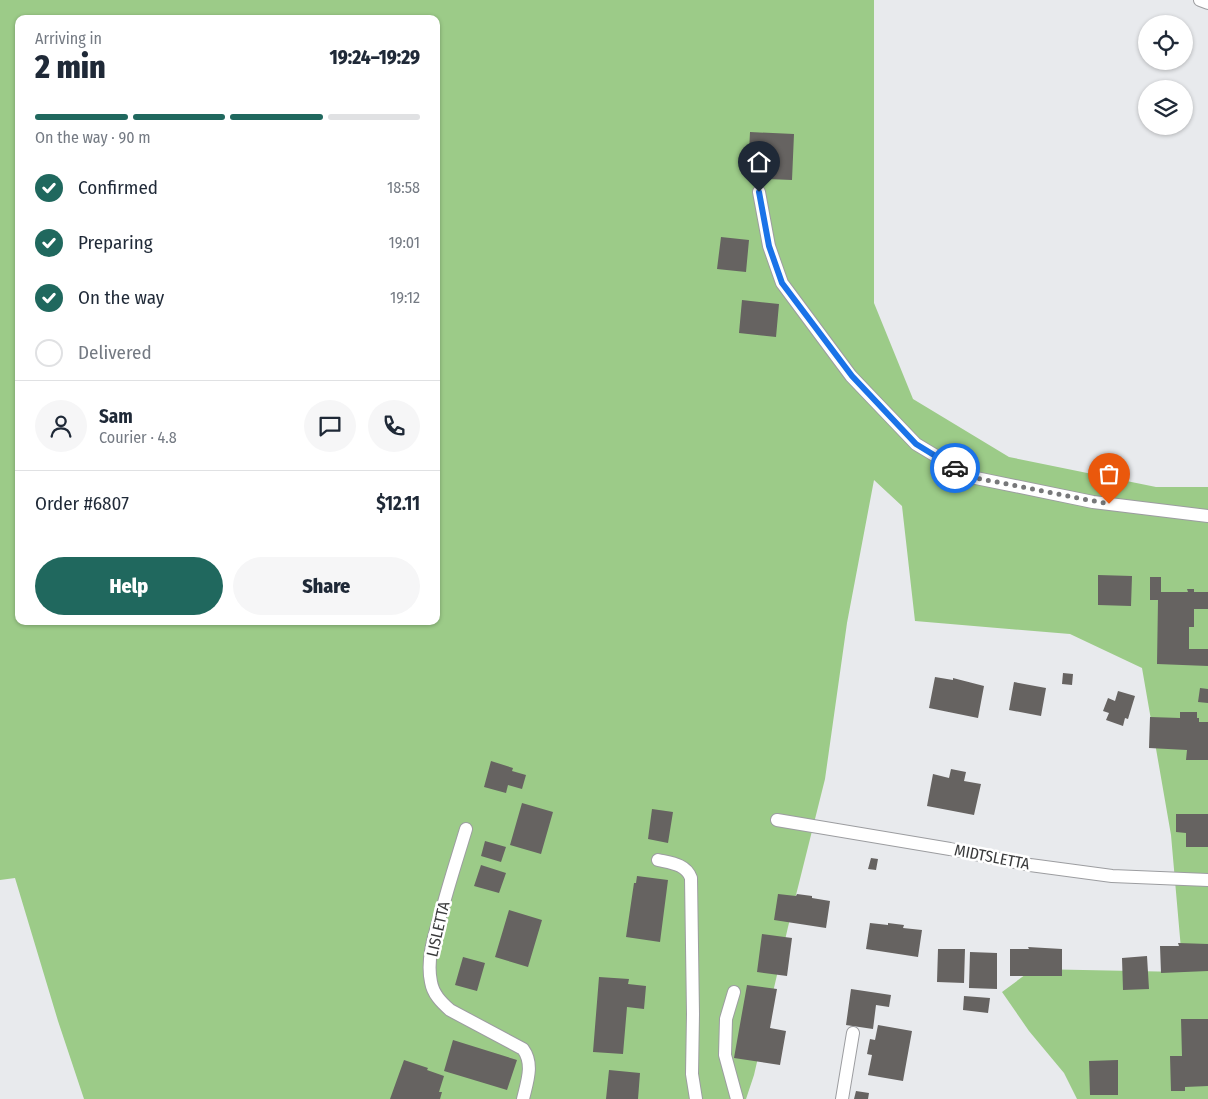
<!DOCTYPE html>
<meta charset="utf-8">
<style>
body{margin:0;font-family:"Fira Sans Condensed",sans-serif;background:#f6f6f7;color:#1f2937;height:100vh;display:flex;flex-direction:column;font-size:19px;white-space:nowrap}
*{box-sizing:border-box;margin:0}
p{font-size:16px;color:#747a83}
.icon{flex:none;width:28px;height:28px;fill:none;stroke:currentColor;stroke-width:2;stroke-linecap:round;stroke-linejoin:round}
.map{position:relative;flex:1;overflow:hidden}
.drawer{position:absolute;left:15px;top:15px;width:425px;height:610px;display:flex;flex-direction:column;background:#fff;border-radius:10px;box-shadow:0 1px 4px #0004}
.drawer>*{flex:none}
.fabs{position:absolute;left:1138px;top:15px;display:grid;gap:10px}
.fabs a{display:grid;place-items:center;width:55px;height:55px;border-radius:50%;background:#fff;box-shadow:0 1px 4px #0004;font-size:25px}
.pin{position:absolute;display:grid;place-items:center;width:42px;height:42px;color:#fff;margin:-51px -21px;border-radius:50% 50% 50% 0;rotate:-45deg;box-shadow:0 0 5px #0007}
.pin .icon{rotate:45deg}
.courier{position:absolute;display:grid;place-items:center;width:50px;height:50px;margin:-25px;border:4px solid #1a73e8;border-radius:50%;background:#fff;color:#222;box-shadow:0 1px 6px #0007}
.summary em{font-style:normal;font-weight:800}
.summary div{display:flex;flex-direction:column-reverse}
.summary{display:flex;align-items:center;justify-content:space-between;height:85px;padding:0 20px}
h1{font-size:32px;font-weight:800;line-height:38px}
.bar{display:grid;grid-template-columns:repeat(4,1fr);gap:8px 5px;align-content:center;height:60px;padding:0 20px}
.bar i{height:6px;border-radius:4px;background:#e0e1e3}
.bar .active{background:#20685e}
.bar p{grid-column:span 4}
.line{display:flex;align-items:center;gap:12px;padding:0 20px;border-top:1px solid #e0e1e3}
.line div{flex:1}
.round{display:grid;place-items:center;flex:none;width:52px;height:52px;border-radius:26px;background:#f6f6f7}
ol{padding:0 20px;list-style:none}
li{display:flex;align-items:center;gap:15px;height:55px}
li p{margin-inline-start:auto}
li .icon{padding:5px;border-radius:50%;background:#20685e;color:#fff;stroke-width:4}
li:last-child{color:#747a83}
li i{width:28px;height:28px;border:2px solid #e0e1e3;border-radius:50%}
.button{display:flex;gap:10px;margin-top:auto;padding:10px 20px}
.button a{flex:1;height:58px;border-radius:30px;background:#20685e;color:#fff;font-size:20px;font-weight:800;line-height:58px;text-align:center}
.button a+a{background:#f6f6f7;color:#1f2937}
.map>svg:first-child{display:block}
.green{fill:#9ccb88;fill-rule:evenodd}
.building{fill:#666361}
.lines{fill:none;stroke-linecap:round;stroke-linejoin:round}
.lane-casing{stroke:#9c9da0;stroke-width:14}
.lane{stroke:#fff;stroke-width:12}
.done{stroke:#77787a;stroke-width:5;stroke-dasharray:0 9}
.route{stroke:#1a73e8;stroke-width:6}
.labels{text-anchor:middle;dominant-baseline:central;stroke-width:5;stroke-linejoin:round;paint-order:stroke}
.street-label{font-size:16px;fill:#3a3b3c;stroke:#fff}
</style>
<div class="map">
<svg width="1208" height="1099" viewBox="0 0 1208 1099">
<rect width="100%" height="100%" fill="#e8eaed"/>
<path class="green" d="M0 0H874V303L913 399 1009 457 1156 487H1208V1099H1077L1064 1073 1029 1031 1002 992 1033 969 1183 972 1171 835 1142 668 1070 634 915 621 902 506 874 480 847 623 825 779 788 927 754 1075 746 1099H84L58 1021 15 878 0 880ZM19 19H436V621H19Z"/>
<path class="building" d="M750 132 794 134 792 180 748 178 749 166H744V152H749Z
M721 237 749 240 746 272 717 269Z
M742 300 779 304 776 337 739 333Z
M1098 575 1132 576 1131 606 1098 605Z
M1150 577H1161V592H1188L1187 589H1194V592H1208V609H1194V627H1189V649H1208V666L1157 664 1158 600H1150Z
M1063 673 1073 674 1072 685 1062 684Z
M935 677 953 680V678L984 686 978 718 929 708Z
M1014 682 1046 688 1041 716 1009 710Z
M1200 688 1208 689V703L1198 702Z
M1118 691 1135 696 1128 719 1125 718 1123 726 1106 720 1109 713 1103 711 1108 698 1115 701Z
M1180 712H1197V718H1199V722H1208V760H1186L1187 750 1149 748 1150 717 1180 718Z
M491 761 513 768 512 771 526 775 522 789 508 785 506 793 484 787Z
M951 769 966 772 964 781 981 784 974 815 927 806 933 774 949 778Z
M522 803 553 812 541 854 510 845Z
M652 809 673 812 668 843 648 839Z
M1176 814H1208V847H1186V833L1176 832Z
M485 841 506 847 501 862 481 856Z
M871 858 878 859 876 870 868 869Z
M481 865 506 873 499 893 474 886Z
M637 876 668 880 660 942 626 937 634 883H636Z
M778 894 796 896 797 894 812 896V898L830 901 826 928 774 920Z
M509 910 542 920 528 967 495 957Z
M870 923 888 925V923L904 925 903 928 922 930 918 957 866 949Z
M762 934 792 938 787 976 757 972Z
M1178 943 1208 944V971L1161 973 1160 946H1179Z
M1028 947 1062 949V976H1010V949H1029Z
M938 949H965L964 983 937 982Z
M970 952 997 953V989L969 988Z
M1147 956 1149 989 1123 990 1122 958Z
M463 957 485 963 477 991 455 985Z
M599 977 629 979 628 984 646 986 644 1009 627 1007 623 1054 593 1052Z
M747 985 777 989 770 1028 786 1031 780 1065 734 1058Z
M851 989 891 995 889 1007 876 1005 873 1029 846 1025Z
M964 996 990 998 988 1013 963 1010Z
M1181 1019H1208V1086L1185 1087V1091H1171L1170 1056H1182Z
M878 1025 912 1031 903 1081 868 1075 872 1055 867 1054 870 1039 875 1040Z
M453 1040 517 1060 507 1090 444 1071Z
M404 1060 428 1068 427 1070 444 1076 439 1092H442L440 1099H390Z
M1118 1060V1095H1090L1089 1061Z
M609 1070 640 1073 638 1099H606Z
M856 1091 869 1093 868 1099H854Z"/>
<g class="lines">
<defs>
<path id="lane" d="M1200 0 1208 3
M759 192 769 246 782 283 851 376 916 444 971 477 1093 502 1208 516
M777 820 950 849 1030 865 1112 876 1208 880
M466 829C458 856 449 883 442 910 435 933 426 958 431 982 433 994 441 1002 450 1010L523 1049C534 1064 527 1082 523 1099
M658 860C671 863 686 864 691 878L693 1014 692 1074 696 1099
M734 992 726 1019 725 1055 737 1099
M842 1099 853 1033"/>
</defs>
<use href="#lane" class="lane-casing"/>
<use href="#lane" class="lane"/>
</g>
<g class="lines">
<path class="done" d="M955 468 971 477 1109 504"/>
<path class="route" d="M759 192 769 246 782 283 852 376 916 444 955 468"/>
</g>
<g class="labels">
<g class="street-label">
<text transform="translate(992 857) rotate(11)">MIDTSLETTA</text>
<text transform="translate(438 929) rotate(-77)">LISLETTA</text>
</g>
</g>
</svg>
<div class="fabs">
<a><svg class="icon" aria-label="locate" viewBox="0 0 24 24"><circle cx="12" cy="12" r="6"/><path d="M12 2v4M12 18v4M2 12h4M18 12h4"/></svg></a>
<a><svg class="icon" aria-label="layers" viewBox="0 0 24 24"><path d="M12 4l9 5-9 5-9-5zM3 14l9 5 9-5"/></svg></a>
</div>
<div class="pin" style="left:1109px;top:504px;background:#ea580c"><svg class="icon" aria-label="bag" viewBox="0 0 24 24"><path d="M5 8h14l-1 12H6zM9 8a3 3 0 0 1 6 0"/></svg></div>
<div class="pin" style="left:759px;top:192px;background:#1f2937"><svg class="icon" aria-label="home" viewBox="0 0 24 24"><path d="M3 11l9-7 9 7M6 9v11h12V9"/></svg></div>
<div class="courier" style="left:955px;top:468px"><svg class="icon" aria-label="car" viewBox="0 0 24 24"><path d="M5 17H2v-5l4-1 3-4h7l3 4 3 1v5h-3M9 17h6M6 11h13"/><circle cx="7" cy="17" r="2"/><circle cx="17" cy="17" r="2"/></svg></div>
<section class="drawer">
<div class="summary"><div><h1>2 min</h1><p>Arriving in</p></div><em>19:24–19:29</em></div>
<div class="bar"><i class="active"></i><i class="active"></i><i class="active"></i><i></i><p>On the way · 90 m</p></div>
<ol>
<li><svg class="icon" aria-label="check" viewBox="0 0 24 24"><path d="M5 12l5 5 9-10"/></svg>Confirmed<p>18:58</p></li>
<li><svg class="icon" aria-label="check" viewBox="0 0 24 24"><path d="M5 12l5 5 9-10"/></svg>Preparing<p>19:01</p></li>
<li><svg class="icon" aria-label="check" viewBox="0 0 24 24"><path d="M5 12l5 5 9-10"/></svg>On the way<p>19:12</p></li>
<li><i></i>Delivered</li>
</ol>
<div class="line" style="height:90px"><a class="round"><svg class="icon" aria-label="person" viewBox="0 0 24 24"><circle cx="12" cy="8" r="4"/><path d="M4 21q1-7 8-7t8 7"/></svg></a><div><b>Sam</b><p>Courier · 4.8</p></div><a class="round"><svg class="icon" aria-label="chat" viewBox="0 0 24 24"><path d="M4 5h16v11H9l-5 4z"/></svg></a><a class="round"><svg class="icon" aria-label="phone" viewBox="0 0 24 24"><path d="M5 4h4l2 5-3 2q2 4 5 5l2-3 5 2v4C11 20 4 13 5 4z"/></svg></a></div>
<div class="line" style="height:65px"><div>Order #6807</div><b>$12.11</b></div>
<div class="button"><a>Help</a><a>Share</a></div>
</section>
</div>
